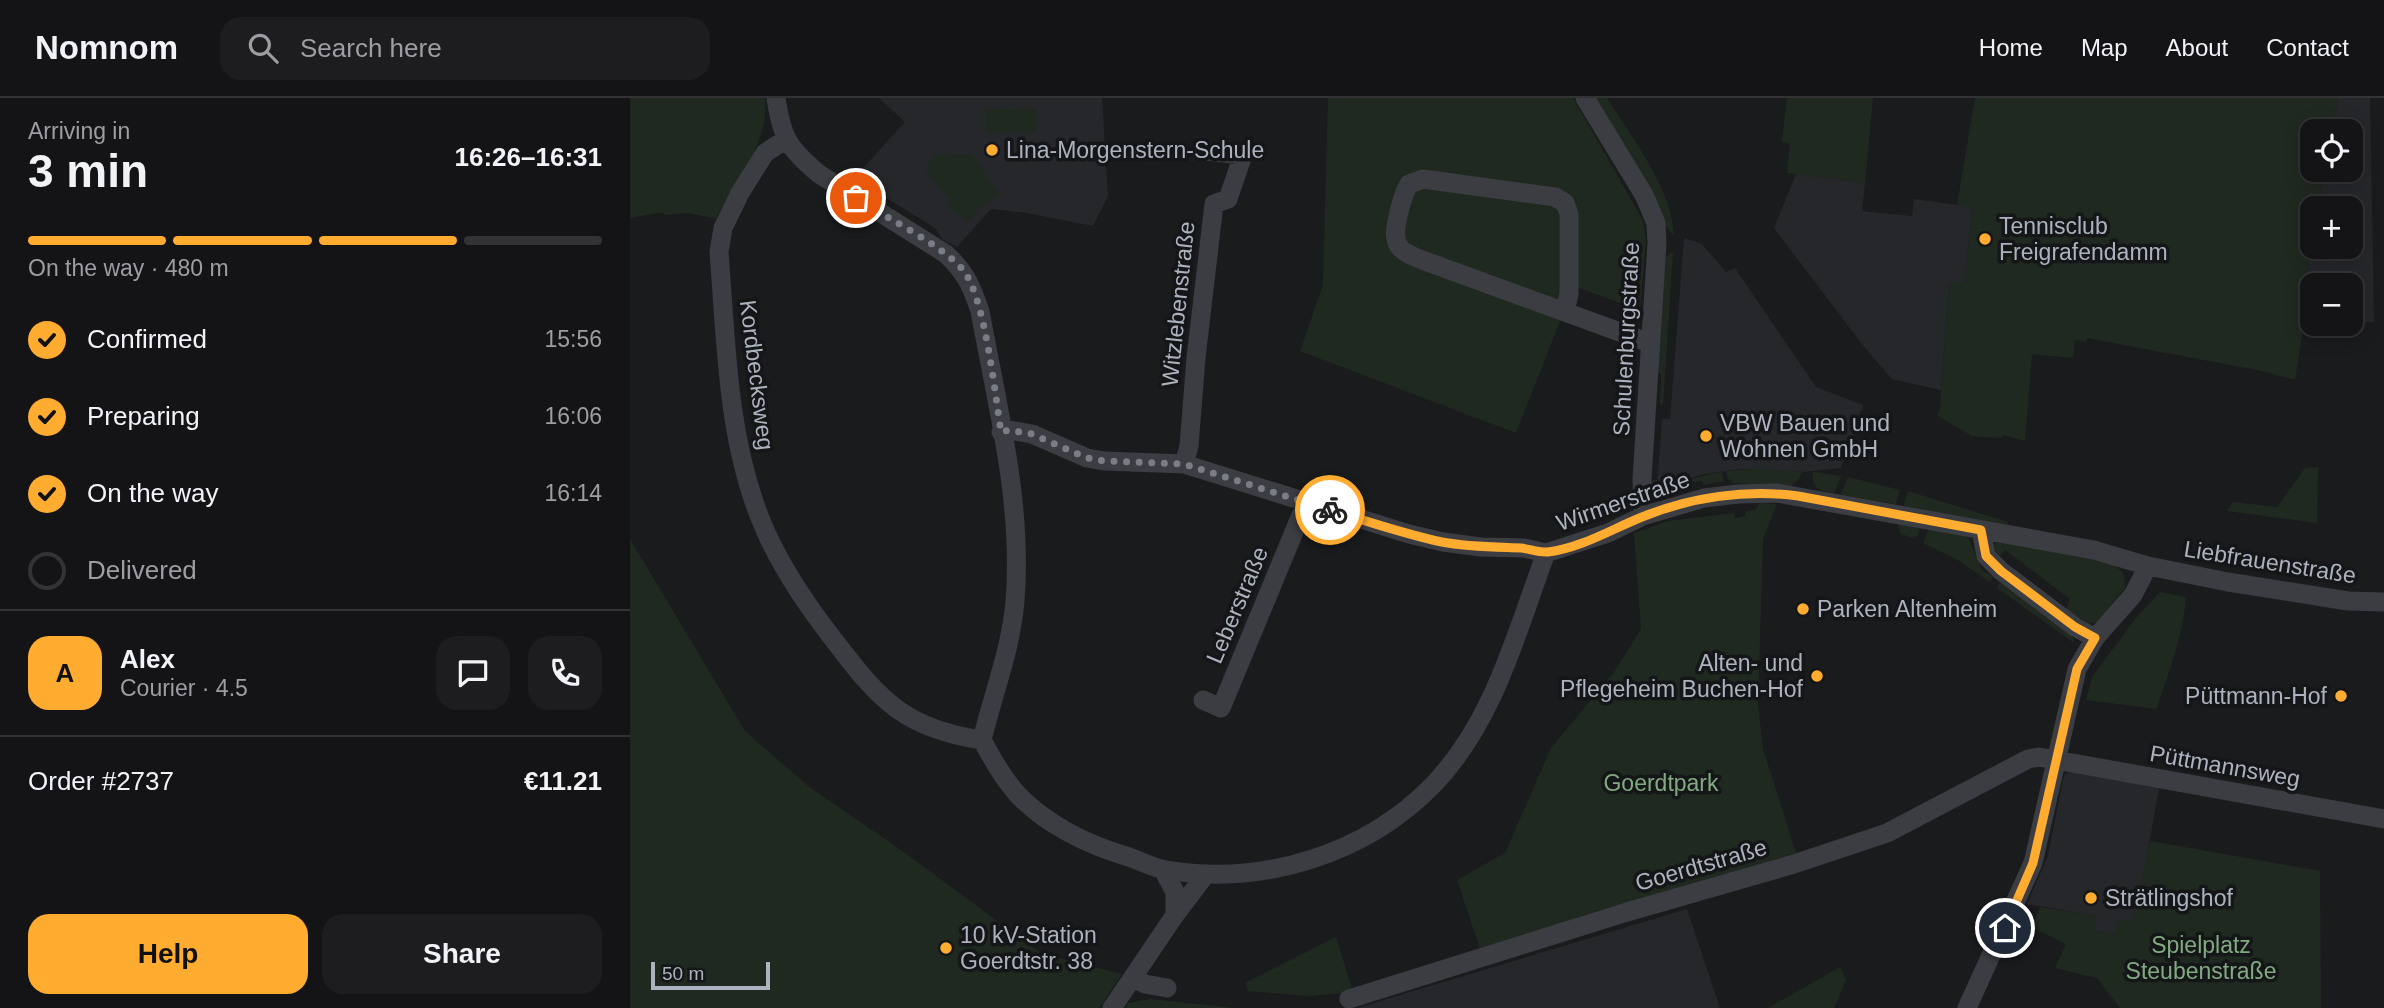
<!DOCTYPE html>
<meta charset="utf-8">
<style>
body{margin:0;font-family:Helvetica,sans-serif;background:#1d1d1f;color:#f1f3f6;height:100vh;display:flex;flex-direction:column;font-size:26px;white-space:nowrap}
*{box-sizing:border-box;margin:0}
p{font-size:23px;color:#9d9ea1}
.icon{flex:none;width:38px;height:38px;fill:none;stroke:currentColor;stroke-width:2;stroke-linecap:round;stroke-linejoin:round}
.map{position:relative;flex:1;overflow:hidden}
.details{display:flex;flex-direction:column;background:#141416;width:630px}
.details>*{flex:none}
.tools{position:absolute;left:1670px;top:21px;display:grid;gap:14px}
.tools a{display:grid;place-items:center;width:63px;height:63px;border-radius:14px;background:#141416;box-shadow:0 4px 18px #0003,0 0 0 2px #333335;font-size:35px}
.scale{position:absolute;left:21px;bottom:18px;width:119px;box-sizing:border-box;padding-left:7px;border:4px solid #acb3be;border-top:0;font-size:19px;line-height:24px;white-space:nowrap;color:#acb3be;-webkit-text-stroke:5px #151618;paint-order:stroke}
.pin{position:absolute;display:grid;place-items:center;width:60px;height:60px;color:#fff;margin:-30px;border:4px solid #fff;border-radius:50%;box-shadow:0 2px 7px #0007}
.courier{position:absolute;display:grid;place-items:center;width:70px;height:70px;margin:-35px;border:5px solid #ffac31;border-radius:50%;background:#fff;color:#222;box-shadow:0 2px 9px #0007}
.summary em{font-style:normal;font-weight:700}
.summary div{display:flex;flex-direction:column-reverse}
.summary{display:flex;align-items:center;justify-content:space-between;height:119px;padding:0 28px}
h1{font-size:46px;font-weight:700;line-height:52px}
.bar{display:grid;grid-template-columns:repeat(4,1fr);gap:10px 7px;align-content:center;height:84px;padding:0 28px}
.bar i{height:9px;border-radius:5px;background:#333335}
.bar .active{background:#ffac31}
.bar p{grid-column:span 4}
.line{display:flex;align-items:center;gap:18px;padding:0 28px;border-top:2px solid #333335}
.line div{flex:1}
.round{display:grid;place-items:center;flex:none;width:74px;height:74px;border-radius:21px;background:#1d1d1f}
ol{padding:0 28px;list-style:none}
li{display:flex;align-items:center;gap:21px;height:77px}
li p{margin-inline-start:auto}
li .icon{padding:7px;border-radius:50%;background:#ffac31;color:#111;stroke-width:4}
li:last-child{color:#9d9ea1}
li i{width:38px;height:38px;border:4px solid #333335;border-radius:50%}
.cta{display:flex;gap:14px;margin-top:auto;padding:14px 28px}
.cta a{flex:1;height:80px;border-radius:21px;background:#ffac31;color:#111;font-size:28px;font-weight:700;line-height:80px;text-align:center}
.cta a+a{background:#1d1d1f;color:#f1f3f6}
header{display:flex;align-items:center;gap:42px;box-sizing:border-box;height:98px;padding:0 35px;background:#141416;border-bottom:2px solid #333335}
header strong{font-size:33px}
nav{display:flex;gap:38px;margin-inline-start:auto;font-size:24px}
.search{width:490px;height:63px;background:#1d1d1f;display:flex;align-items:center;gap:18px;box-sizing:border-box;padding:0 24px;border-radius:21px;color:#9d9ea1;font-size:26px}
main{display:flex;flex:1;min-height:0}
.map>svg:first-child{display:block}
.built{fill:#26272a}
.green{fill:#202920}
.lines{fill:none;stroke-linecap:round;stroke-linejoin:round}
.minor{stroke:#3b3d43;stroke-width:19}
.done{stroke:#797e86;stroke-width:7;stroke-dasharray:0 12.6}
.route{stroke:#ffac31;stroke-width:9}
.poi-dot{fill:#ffac31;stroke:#151618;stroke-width:2.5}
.labels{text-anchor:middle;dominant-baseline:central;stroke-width:7;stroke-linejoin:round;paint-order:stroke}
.poi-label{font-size:23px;fill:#acb3be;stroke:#151618;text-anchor:start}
.street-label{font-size:23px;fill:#acb3be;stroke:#151618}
.park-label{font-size:23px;fill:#82aa82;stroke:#151618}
</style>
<header>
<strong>Nomnom</strong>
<div class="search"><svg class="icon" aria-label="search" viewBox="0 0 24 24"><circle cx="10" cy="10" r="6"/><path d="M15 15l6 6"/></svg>Search here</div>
<nav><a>Home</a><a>Map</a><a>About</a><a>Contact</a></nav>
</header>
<main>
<section class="details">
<div class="summary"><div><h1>3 min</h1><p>Arriving in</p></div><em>16:26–16:31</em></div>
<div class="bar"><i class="active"></i><i class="active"></i><i class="active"></i><i></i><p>On the way · 480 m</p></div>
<ol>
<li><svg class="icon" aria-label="check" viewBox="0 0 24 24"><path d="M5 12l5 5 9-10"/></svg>Confirmed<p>15:56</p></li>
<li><svg class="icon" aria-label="check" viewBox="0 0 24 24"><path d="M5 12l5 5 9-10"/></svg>Preparing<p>16:06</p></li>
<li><svg class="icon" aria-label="check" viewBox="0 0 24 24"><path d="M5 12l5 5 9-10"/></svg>On the way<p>16:14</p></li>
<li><i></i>Delivered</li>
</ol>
<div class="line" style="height:126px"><b class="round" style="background:#ffac31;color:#111">A</b><div><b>Alex</b><p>Courier · 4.5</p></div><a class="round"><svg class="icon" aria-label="chat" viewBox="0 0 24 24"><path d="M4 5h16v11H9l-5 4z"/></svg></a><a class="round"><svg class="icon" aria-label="phone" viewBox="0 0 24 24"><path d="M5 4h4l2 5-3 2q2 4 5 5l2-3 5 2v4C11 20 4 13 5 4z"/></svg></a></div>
<div class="line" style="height:91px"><div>Order #2737</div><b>€11.21</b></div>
<div class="cta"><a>Help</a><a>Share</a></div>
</section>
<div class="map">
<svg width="1754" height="910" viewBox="0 0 1754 910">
<rect width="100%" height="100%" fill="#1a1b1d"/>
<path class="built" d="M249 0H472L478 98 463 128 397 115 361 111 327 149 313 142 305 130 224 80 275 24Z
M1708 0H1740L1744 224 1720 225V187H1682V225H1674L1675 218 1668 217 1682 143V149H1720V110H1688L1695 72H1720V33H1702Z
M1166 76 1235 85 1232 113 1282 118 1284 101 1343 109 1334 185H1319L1311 292 1262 281 1235 250 1144 130Z
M1054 140 1072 146 1096 174 1105 170 1186 289 1233 307 1211 370 1172 374 1110 371 1074 376 1029 390 1027 388 1032 321H1040Z
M1444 673 1529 690 1512 786H1510L1502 824 1485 836 1464 833 1466 818 1397 806 1418 758 1433 681 1435 676Z
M1057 811 1090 910H728L770 897Z"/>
<path class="green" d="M0 0H135C139 48 106 79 86 121L58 115 34 117 33 114 0 120Z
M698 0H943L1013 122 1016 142 1010 212 946 189 930 223 886 335 670 253 693 187Z
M965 0H977C1002 40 1042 90 1044 138L1037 130Z
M1157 0H1243L1235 85 1157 75 1160 45 1152 44Z
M1345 0H1708L1702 33H1682V72H1695L1688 110H1682V143L1668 216 1675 218 1665 282 1632 273 1457 240 1456 244 1445 242 1443 260 1402 256 1395 343 1373 337 1371 340 1342 338 1308 318 1310 310 1319 184 1334 185 1343 109 1327 107Z
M405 10 406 33 357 35 356 12Z
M342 56 369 97 351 108 339 123 319 110 320 102 295 71 306 57Z
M1043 154 1033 307 1030 306 1031 276 1026 275 1035 159Z
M1688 369 1687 425 1597 413 1603 404 1647 409 1675 370Z
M1131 371 1172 374 1168 382 1161 388 1102 385 1101 381 1098 382 1096 373Z
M1091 374 1094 383 1073 387 1072 383 1063 384V388L1058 391 1046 394V384Z
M1183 374 1211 378 1204 396C1190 393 1181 391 1183 374Z
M1218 379 1270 392 1266 406 1214 398 1211 395Z
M1019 382H1027V388L1029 390 1037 387 1038 401 1025 397Z
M1278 393 1378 424 1377 428 1273 409Z
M1130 405 1147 406 1133 441 1128 605 1133 651 1166 755 1072 785 967 813 851 854 827 782 875 755 921 650 985 573 1011 531 1004 435 1038 423 1104 415 1105 420 1116 418 1115 413 1125 412Z
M1269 424 1291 428 1287 439 1284 438 1283 440 1271 436 1268 429Z
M1300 429 1337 437 1352 472 1363 479 1360 484 1328 462 1293 445Z
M0 441 115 633 178 688 271 752 412 856 492 876 469 910H0Z
M1366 444C1386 444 1475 458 1488 470 1495 476 1495 482 1495 490L1467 524 1458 525 1435 514 1440 501 1375 452 1367 463 1360 451Z
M1370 484 1442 536 1444 545 1367 490Z
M1530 494 1556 499C1554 524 1547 550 1539 574 1535 587 1530 597 1527 611L1456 602 1462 579 1506 520Z
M1520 743 1690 773 1691 910H1490L1467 880 1425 870 1436 846 1402 829 1410 809 1467 818 1464 833 1485 836 1488 822 1502 824Z
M706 839 723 894 680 898 618 893 615 885Z
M1210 869 1216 882 1204 910H1138Z
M521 901 605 910H495L498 905Z"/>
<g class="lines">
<path class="minor" d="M146 0C152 40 158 50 189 76L316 156C336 175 341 187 350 213 367 308 393 405 385 503 381 551 363 596 352 642 363 662 374 682 390 699 418 727 458 747 496 758 509 762 522 770 536 772 632 788 735 757 803 687 864 624 886 535 916 455
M955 0 1014 97 1026 125 1027 145 1012 381 1013 418
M155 42 135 55 110 95 93 130 89 154C96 242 97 337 130 420 148 466 177 508 207 546 251 604 277 631 352 642
M935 214 939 196V116L935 105 925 99 793 81 779 86C773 96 771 106 768 118 761 148 768 153 795 163L1020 245
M371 334 379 332 402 336 457 360 474 363 554 366 779 436 813 444 851 449 894 450 916 455 978 435 1013 418 1074 400 1108 396 1147 395 1464 452 1518 468 1598 484 1718 503 1754 504
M554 366 559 348 566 260 584 106 598 101 613 57 576 53
M1351 432 1356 458 1371 473 1445 529 1465 540
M573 602 591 610 676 405
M533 772 545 794V817
M503 880 515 886 537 890
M719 901 997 814 1164 766 1257 735 1398 661 1409 659 1754 721
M482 910 545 817 576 776
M1337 910 1403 765 1447 571 1465 540 1503 497 1518 468"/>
</g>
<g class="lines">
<path class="done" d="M226 100C256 120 311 146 333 172 355 199 365 296 371 334L379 332 402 336 457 360 474 363 554 366 700 412"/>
<path class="route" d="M700 412C737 423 774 436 812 444 838 449 865 449 891 450 900 451 909 455 918 454 951 450 982 431 1012 419 1061 399 1116 391 1168 398L1351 432 1356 458 1371 473 1445 529 1465 540 1447 571 1403 765 1375 830"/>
</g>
<g class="poi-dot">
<circle cx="362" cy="52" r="7"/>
<circle cx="1355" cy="141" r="7"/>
<circle cx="1076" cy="338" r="7"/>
<circle cx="1173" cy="511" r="7"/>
<circle cx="1187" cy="578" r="7"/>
<circle cx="1711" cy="598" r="7"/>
<circle cx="1461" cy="800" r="7"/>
<circle cx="316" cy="850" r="7"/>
</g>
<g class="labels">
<g class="poi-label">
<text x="376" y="52">Lina-Morgenstern-Schule</text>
<text x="1369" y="128">Tennisclub<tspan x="1369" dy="26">Freigrafendamm</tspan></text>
<text x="1090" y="325">VBW Bauen und<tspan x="1090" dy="26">Wohnen GmbH</tspan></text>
<text x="1187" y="511">Parken Altenheim</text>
<text x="1173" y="565" text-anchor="end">Alten- und<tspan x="1173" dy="26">Pflegeheim Buchen-Hof</tspan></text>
<text x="1697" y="598" text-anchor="end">Püttmann-Hof</text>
<text x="1475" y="800">Strätlingshof</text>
<text x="330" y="837">10 kV-Station<tspan x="330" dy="26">Goerdtstr. 38</tspan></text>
</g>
<g class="street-label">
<text transform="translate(548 206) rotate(-84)">Witzlebenstraße</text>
<text transform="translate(996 241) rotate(-87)">Schulenburgstraße</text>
<text transform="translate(127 277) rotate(83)">Kordbecksweg</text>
<text transform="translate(993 403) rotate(-19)">Wirmerstraße</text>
<text transform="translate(1640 464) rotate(9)">Liebfrauenstraße</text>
<text transform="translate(607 507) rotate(-67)">Leberstraße</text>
<text transform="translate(1595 668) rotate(10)">Püttmannsweg</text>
<text transform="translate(1071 767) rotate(-16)">Goerdtstraße</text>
</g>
<g class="park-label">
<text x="1031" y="685">Goerdtpark</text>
<text x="1571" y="847">Spielplatz<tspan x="1571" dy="26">Steubenstraße</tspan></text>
</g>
</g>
</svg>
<div class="tools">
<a><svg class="icon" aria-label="locate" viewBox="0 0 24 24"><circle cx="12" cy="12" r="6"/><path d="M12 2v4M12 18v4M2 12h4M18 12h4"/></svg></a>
<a>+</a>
<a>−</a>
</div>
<div class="scale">50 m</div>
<div class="pin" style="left:226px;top:100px;background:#ea580c"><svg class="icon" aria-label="bag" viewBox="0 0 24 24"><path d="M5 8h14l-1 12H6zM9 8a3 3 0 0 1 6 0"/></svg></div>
<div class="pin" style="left:1375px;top:830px;background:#1f2937"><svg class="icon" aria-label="home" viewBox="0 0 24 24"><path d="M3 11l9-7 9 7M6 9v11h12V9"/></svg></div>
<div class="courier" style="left:700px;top:412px"><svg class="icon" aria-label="bike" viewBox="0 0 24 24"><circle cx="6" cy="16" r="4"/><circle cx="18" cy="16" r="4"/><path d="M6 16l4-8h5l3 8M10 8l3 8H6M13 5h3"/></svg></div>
</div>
</main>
